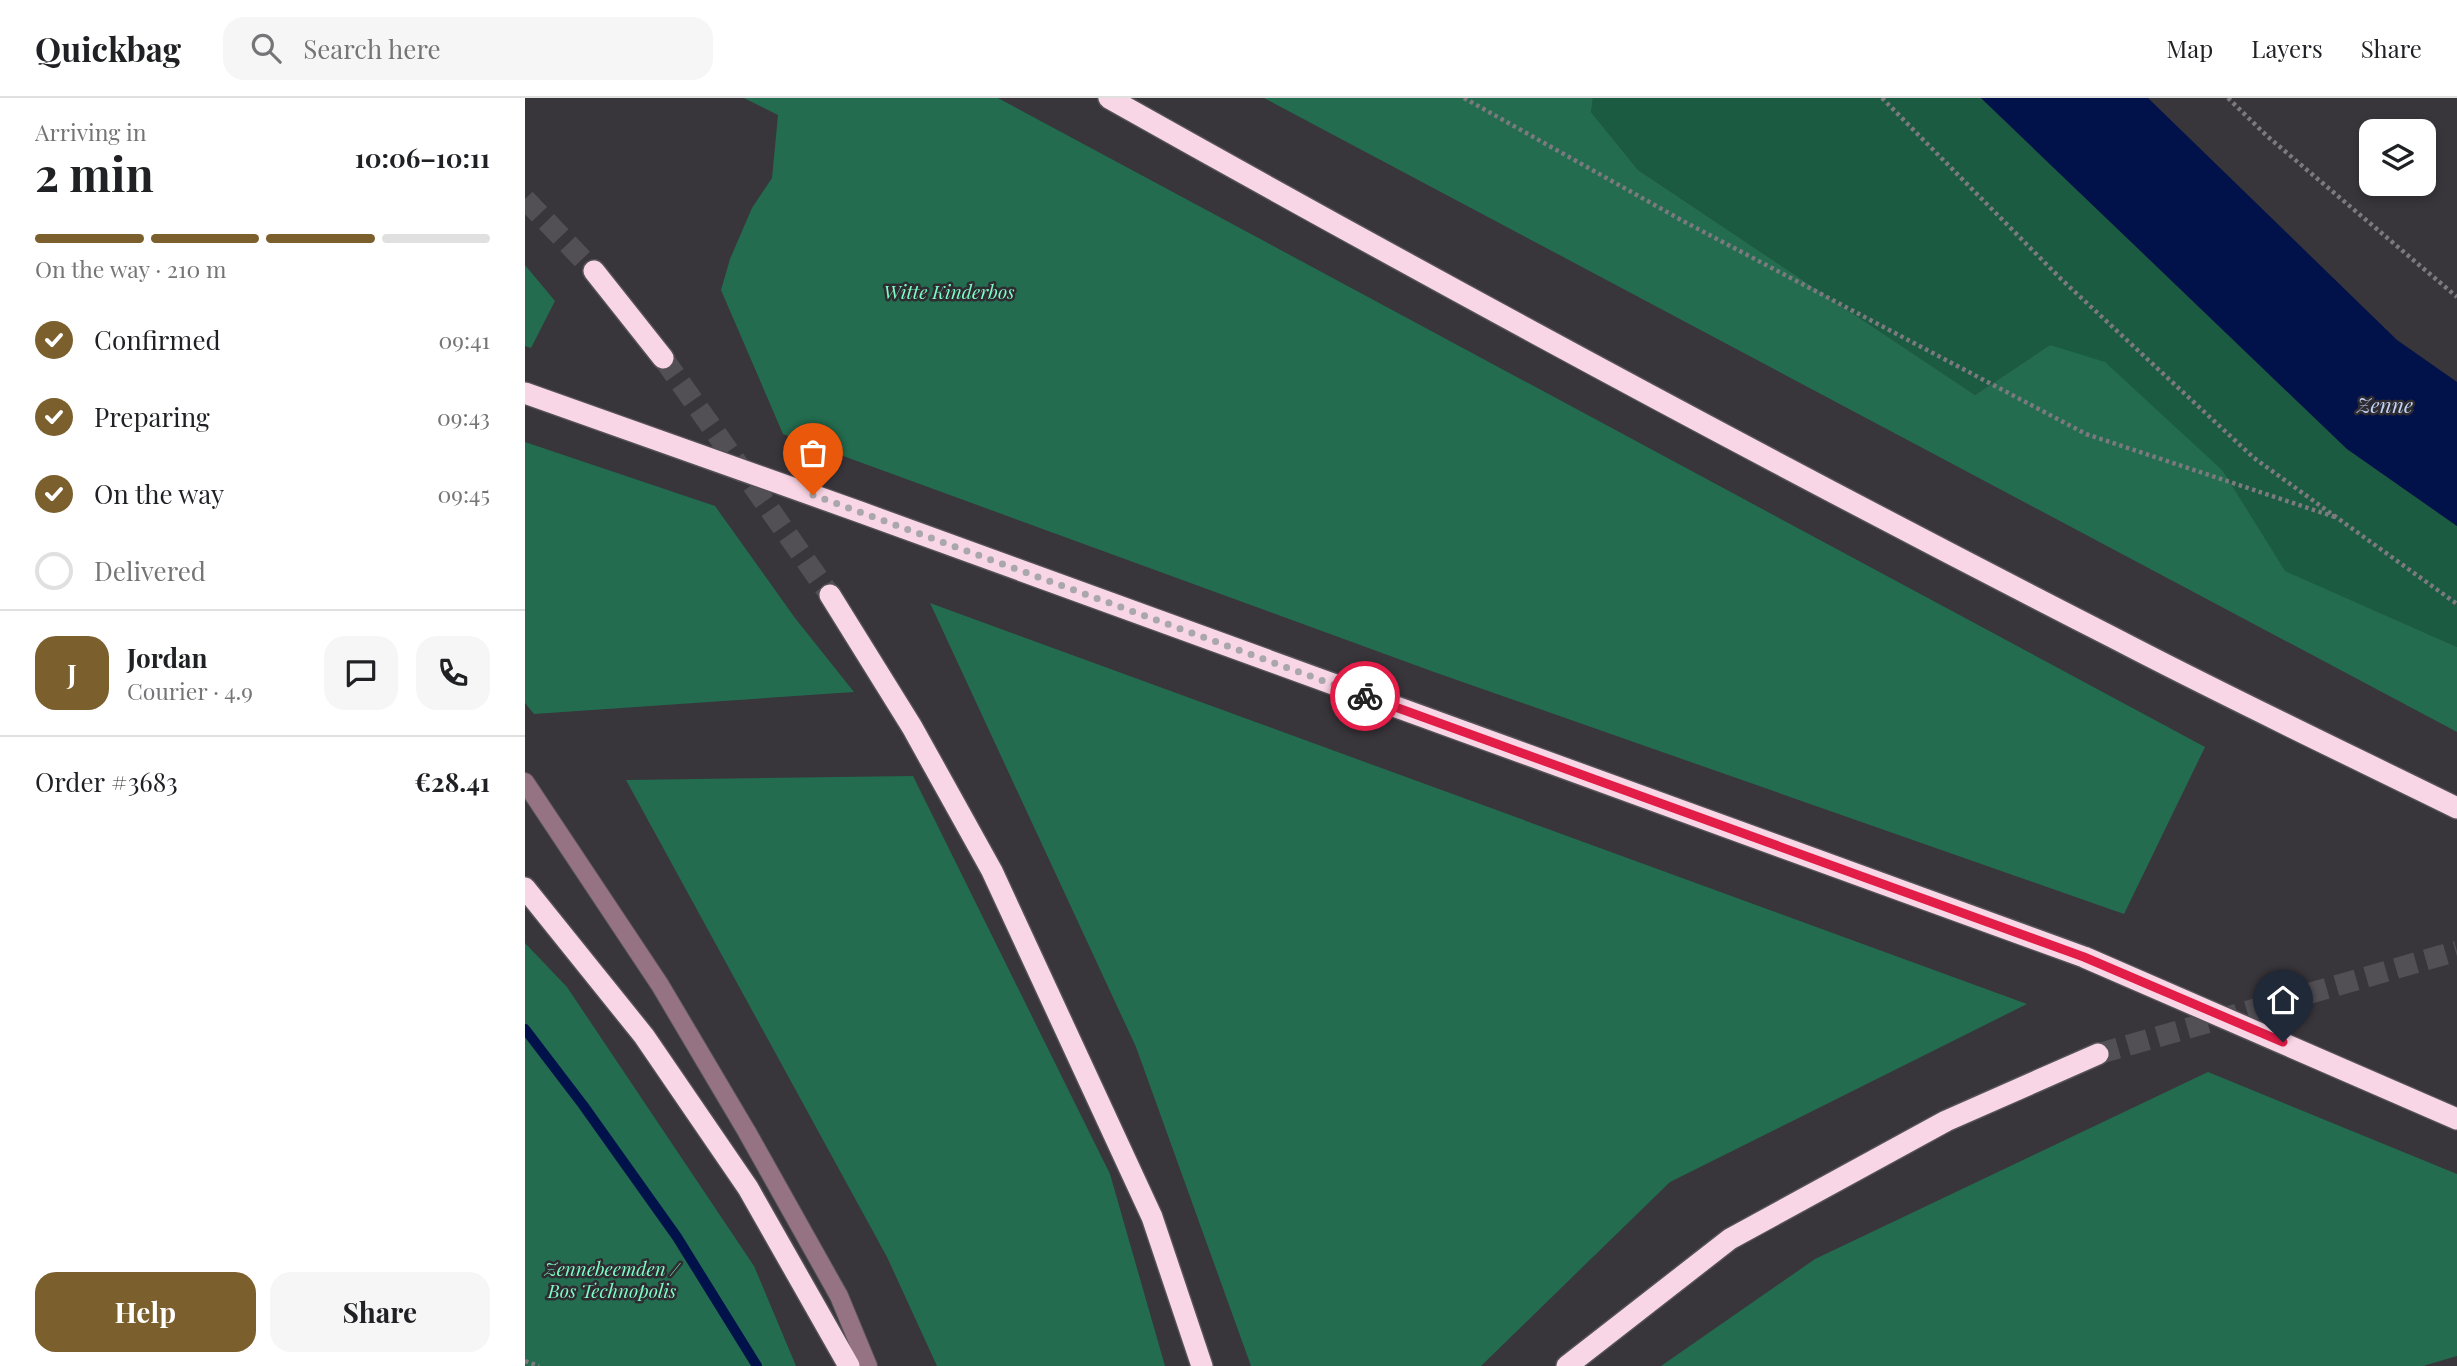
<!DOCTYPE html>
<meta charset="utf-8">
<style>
body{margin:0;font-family:"Playfair Display",serif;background:#f6f6f6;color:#202124;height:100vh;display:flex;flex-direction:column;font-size:26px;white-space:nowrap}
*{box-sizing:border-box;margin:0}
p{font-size:23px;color:#757577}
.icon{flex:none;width:38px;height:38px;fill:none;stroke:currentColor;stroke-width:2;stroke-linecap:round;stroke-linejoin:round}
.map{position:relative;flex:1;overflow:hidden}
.panel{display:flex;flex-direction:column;background:#fff;width:525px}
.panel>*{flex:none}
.fabs{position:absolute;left:1834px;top:21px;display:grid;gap:14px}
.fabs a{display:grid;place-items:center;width:77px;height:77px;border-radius:14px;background:#fff;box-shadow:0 4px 10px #0003;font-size:35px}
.pin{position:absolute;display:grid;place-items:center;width:60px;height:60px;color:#fff;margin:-72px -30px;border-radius:50% 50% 50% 0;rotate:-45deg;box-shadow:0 0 7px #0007}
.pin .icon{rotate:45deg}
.courier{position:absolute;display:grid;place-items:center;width:70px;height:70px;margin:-35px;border:5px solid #e11d48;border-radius:50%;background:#fff;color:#222;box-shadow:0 2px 9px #0007}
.summary em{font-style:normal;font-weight:700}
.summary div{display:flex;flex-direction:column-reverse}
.summary{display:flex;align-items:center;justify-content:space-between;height:119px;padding:0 35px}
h1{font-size:46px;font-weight:700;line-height:52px}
.bar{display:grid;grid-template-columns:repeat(4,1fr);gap:10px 7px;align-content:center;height:84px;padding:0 35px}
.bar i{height:9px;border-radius:5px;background:#e0e0e0}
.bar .current{background:#7b5f2d}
.bar p{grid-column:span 4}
.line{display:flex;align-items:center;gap:18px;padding:0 35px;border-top:2px solid #e0e0e0}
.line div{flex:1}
.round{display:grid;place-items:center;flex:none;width:74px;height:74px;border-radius:21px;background:#f6f6f6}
ol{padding:0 35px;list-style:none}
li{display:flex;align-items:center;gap:21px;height:77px}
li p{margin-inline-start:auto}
li .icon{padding:7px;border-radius:50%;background:#7b5f2d;color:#fff;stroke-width:4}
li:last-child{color:#757577}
li i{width:38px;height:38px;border:4px solid #e0e0e0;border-radius:50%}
.action{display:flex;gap:14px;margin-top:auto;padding:14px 35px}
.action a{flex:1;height:80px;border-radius:21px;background:#7b5f2d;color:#fff;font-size:28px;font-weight:700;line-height:80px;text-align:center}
.action a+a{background:#f6f6f6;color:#202124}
header{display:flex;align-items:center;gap:42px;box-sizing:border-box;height:98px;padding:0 35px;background:#fff;border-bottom:2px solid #e0e0e0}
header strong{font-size:33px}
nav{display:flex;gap:38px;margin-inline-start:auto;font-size:24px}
.search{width:490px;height:63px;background:#f6f6f6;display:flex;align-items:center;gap:18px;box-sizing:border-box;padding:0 24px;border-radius:21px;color:#757577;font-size:26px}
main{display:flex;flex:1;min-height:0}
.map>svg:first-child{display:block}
.green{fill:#1a5b42}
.forest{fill:#236c4f}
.water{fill:#01124b}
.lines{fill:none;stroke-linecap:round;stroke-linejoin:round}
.stream{stroke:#01124b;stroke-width:10}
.highway-tunnel{stroke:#524f55;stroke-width:21;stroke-dasharray:21 10;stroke-linecap:butt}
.minor-casing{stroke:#545157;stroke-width:20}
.highway-casing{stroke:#545157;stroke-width:24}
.path{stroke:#7d7a7f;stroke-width:4.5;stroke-dasharray:3.5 3.5;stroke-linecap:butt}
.minor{stroke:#957382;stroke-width:18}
.highway{stroke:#f9d6e5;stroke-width:21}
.done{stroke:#a9a7ab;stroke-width:7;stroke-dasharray:0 12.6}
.route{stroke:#e11d48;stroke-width:9}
.labels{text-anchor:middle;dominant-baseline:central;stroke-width:5;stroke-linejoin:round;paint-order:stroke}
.park-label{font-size:19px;font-style:italic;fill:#7efcc6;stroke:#2e2b31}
.water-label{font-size:21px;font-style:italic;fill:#c1d4f9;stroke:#2e2b31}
</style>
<header>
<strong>Quickbag</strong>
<div class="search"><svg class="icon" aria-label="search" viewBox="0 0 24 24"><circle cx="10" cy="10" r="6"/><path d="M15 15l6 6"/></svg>Search here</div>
<nav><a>Map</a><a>Layers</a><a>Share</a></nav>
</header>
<main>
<section class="panel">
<div class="summary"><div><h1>2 min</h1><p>Arriving in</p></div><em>10:06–10:11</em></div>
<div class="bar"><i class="current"></i><i class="current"></i><i class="current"></i><i></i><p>On the way · 210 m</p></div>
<ol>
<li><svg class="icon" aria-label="check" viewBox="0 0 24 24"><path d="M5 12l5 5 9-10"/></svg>Confirmed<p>09:41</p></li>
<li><svg class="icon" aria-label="check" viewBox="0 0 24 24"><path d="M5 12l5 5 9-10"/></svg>Preparing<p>09:43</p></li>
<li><svg class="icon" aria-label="check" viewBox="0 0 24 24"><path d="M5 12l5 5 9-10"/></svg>On the way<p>09:45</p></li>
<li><i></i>Delivered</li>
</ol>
<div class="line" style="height:126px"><b class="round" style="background:#7b5f2d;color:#fff">J</b><div><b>Jordan</b><p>Courier · 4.9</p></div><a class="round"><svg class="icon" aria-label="chat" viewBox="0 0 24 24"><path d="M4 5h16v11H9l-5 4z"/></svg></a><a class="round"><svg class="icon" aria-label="phone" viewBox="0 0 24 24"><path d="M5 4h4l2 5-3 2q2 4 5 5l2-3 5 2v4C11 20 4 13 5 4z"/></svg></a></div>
<div class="line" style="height:91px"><div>Order #3683</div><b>€28.41</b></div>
<div class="action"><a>Help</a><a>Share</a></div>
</section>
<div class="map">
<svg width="1932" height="1268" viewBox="0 0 1932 1268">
<rect width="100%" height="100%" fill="#38353b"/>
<path class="green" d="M1068 0H1456L1822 351 1932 428V549L1759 473 1698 373 1525 247 1450 297 1113 72 1066 14Z"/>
<path class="forest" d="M219 0H473L1680 649 1599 816 909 574 258 336 196 192 205 161 227 110 247 80 253 17Z
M739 0H1068L1066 14 1113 72 1450 297 1525 247 1580 264 1698 373 1760 473 1932 549V634Z
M0 167 30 203 6 250 0 248Z
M0 344 190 408 270 520 329 594 9 616 0 605Z
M405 505 1502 906 1145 1084 956 1268H726L611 949Z
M388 678 585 1076 640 1268H412L362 1159 101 682Z
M0 845 42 889 229 1168 271 1268H0Z
M1683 974 1932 1076V1258L1898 1268H1136L1290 1161Z"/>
<path class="water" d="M1456 0H1623L1872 242 1932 284V428L1822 351Z"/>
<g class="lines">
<path class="stream" d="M0 931 58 1007 152 1139 232 1268"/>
<path class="highway-tunnel" d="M0 101 69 173
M138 260 305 497
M1573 956 1932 853"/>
<defs>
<path id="minor" d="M0 684 135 887 222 1034 314 1198 343 1268"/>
<path id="highway" d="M584 0C915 186 1250 367 1589 540 1702 599 1818 654 1932 710
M69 173 138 260
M0 295 335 414 1559 859 1932 1021
M305 497 387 629 467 773 627 1119 677 1268
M0 790 119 938 223 1090 324 1268
M1042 1268 1205 1141 1421 1023 1573 956"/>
</defs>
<use href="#minor" class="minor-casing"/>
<use href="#highway" class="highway-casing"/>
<path class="path" d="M939 0 1158 123 1561 336 1810 419
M1357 0 1536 181 1729 360 1932 506
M1703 0 1742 38 1932 199
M0 1263 14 1268"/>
<use href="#minor" class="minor"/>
<use href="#highway" class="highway"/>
</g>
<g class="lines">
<path class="done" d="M288 397 840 598"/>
<path class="route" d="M840 598 1559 859 1758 944"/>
</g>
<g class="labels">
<g class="park-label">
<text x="424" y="193">Witte Kinderbos</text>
<text x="87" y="1170">Zennebeemden /<tspan x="87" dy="22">Bos Technopolis</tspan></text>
</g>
<g class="water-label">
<text x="1860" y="306">Zenne</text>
</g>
</g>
</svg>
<div class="fabs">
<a><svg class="icon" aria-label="layers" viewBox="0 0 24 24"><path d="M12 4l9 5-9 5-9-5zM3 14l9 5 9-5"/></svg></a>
</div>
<div class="pin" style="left:288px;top:397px;background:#ea580c"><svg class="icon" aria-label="bag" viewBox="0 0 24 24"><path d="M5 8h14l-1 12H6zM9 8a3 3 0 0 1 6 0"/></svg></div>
<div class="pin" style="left:1758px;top:944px;background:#1f2937"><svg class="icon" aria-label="home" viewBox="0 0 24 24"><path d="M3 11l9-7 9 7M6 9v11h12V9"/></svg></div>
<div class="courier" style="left:840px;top:598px"><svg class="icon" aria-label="bike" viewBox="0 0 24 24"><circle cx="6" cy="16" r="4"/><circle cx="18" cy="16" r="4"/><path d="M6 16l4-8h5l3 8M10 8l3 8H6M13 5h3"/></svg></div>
</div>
</main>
